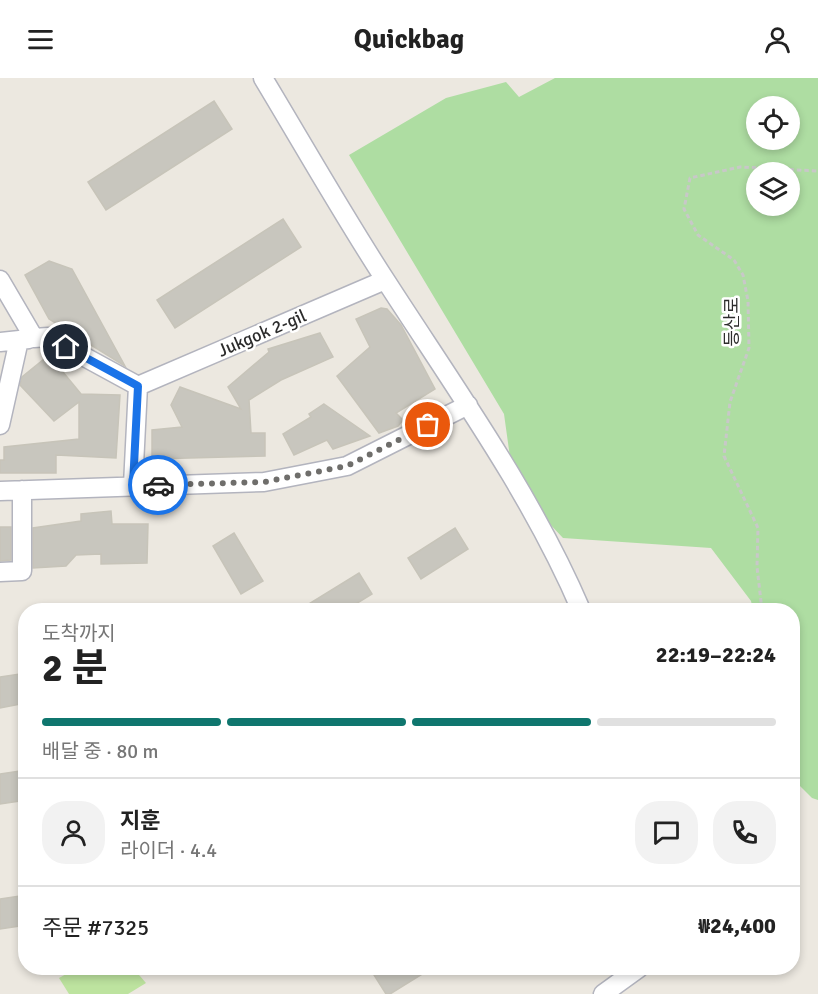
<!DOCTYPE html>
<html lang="ko">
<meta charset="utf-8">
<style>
body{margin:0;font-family:Signika,"Noto Sans KR",sans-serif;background:#f2f2f2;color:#222;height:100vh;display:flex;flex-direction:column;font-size:22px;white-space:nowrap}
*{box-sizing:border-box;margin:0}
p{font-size:20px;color:#767676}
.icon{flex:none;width:33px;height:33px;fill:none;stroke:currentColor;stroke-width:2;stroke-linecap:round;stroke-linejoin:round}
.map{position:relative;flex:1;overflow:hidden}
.panel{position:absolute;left:18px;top:525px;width:782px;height:372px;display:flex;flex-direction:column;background:#fff;border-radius:24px;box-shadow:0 3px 9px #0003}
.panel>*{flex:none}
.controls{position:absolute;left:746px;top:18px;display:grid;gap:12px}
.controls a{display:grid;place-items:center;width:54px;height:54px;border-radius:50%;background:#fff;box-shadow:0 3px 9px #0003;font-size:30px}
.pin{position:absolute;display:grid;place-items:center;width:51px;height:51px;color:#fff;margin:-26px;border:3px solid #fff;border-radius:50%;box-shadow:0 2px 6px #0007}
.courier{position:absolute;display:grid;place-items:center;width:60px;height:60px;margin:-30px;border:4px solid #1a73e8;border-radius:50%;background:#fff;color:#222;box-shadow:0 2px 8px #0007}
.headline em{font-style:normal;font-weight:700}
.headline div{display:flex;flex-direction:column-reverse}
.headline{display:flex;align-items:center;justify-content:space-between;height:102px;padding:0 24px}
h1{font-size:39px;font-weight:700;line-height:45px}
.bar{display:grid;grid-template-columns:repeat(4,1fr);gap:9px 6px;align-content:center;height:72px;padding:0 24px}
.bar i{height:8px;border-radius:4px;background:#e0e0e0}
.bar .active{background:#0f766e}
.bar p{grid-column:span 4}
.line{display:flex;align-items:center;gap:15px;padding:0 24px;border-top:2px solid #e0e0e0}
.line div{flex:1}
.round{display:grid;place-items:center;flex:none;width:63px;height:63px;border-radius:24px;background:#f2f2f2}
header{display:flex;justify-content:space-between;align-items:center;height:78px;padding:0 24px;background:#fff;font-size:27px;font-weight:700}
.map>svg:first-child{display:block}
.green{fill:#aedda2;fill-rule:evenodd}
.pitch{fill:#bde39f}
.building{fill:#c8c6be;stroke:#c7c4b9;stroke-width:1.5}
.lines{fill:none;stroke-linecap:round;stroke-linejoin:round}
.minor-casing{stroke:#b3b4be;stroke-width:21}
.path{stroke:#c8c8c8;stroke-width:3;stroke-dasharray:4.5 3;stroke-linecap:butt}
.minor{stroke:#fff;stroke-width:18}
.done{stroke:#6f6e6b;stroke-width:6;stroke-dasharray:0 10.8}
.route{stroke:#1a73e8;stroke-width:8}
.labels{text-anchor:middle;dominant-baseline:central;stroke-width:5;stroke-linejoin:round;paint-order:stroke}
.street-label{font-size:18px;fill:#2c2c2c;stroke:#fff}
</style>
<header><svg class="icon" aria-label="menu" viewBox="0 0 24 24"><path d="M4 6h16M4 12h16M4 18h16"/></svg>Quickbag<svg class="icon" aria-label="person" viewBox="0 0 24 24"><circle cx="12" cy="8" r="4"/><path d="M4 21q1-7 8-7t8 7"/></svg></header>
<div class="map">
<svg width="818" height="916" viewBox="0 0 818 916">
<rect width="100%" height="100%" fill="#ece8e0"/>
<path class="green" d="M555 0H818V722L812 720 792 700V532H753L751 523 711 470 563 460 514 408 504 336 349 77 446 20 506 4 519 19ZM756 28H789V62H756ZM756 94H789V128H756Z"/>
<path class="pitch" d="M77 890H133L146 905 128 916H69L59 900Z"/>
<path class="building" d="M214 23 232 51 106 132 88 104Z
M283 141 301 169 175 250 157 222Z
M49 183 72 191 125 288 49 241 25 197Z
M381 230 387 231 401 247 435 311 396 335 403 342 398 348 379 355 337 298 370 269 356 241Z
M320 255 333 279 281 302 249 322 251 355H265V378L152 381V352L182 349 171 327 180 309 241 331 228 309 269 274 268 271Z
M49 277 81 316 120 317 116 380 56 377V395H0V382H4V369L79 361V324L54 343 20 307 22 299Z
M324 326 370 358 333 371 327 362 294 377 283 356 311 339 309 336Z
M111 433 112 446H148L147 485 101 486V476L76 477 66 488 33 490V450L81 443V436Z
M0 449H11V482L0 483Z
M455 450 468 471 421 501 408 480Z
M234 455 263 503 241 516 213 468Z
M359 495 372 516 346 532H299Z
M26 595V625L0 630V599Z
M26 692V722L0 726V696Z
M26 817V847L0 851V821Z
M385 890H432L390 916H386L374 897Z"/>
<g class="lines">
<defs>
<path id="minor" d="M263 0C304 68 343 137 386 203 455 310 531 415 581 532
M0 202 34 260 48 259 138 308 385 202
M0 264 29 261
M0 347 19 262
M133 407 138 308
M0 413 264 404 347 388 468 327
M0 494 22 493V412
M603 916 639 890"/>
</defs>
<use href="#minor" class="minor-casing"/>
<path class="path" d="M762 532 757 489 758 450 724 378 730 324 749 270 748 223 743 197 734 182 698 157 684 131 690 100 740 89 818 93"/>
<use href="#minor" class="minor"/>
</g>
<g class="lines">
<path class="done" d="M158 407 264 404 347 388 428 347"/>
<path class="route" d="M66 269 138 308 133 407H158"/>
</g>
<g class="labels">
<g class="street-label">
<text transform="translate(732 244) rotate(-90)">등산로</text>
<text transform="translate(262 255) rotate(-23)">Jukgok 2-gil</text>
</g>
</g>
</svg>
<div class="controls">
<a><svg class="icon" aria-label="locate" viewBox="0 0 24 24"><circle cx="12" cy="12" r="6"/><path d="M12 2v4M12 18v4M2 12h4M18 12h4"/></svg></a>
<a><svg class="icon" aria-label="layers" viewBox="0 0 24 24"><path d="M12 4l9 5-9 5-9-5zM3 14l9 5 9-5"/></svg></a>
</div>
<div class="pin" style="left:428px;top:347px;background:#ea580c"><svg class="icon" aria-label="bag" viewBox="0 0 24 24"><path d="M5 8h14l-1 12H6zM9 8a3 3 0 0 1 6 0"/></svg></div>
<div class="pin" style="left:66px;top:269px;background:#1f2937"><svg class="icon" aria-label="home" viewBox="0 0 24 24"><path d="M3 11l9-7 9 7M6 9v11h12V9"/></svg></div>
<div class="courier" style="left:158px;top:407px"><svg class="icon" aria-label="car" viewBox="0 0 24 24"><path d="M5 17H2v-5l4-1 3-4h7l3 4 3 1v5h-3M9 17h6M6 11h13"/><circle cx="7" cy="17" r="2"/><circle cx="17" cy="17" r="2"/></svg></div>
<section class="panel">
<div class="headline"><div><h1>2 분</h1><p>도착까지</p></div><em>22:19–22:24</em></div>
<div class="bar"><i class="active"></i><i class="active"></i><i class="active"></i><i></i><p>배달 중 · 80 m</p></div>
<div class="line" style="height:108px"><a class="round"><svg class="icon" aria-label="person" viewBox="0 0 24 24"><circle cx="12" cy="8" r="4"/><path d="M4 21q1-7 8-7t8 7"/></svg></a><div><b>지훈</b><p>라이더 · 4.4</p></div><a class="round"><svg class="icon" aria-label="chat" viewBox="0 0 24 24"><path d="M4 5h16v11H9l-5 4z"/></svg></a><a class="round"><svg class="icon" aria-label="phone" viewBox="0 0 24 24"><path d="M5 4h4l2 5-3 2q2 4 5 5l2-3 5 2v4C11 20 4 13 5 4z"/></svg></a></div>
<div class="line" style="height:78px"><div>주문 #7325</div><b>₩24,400</b></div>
</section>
</div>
